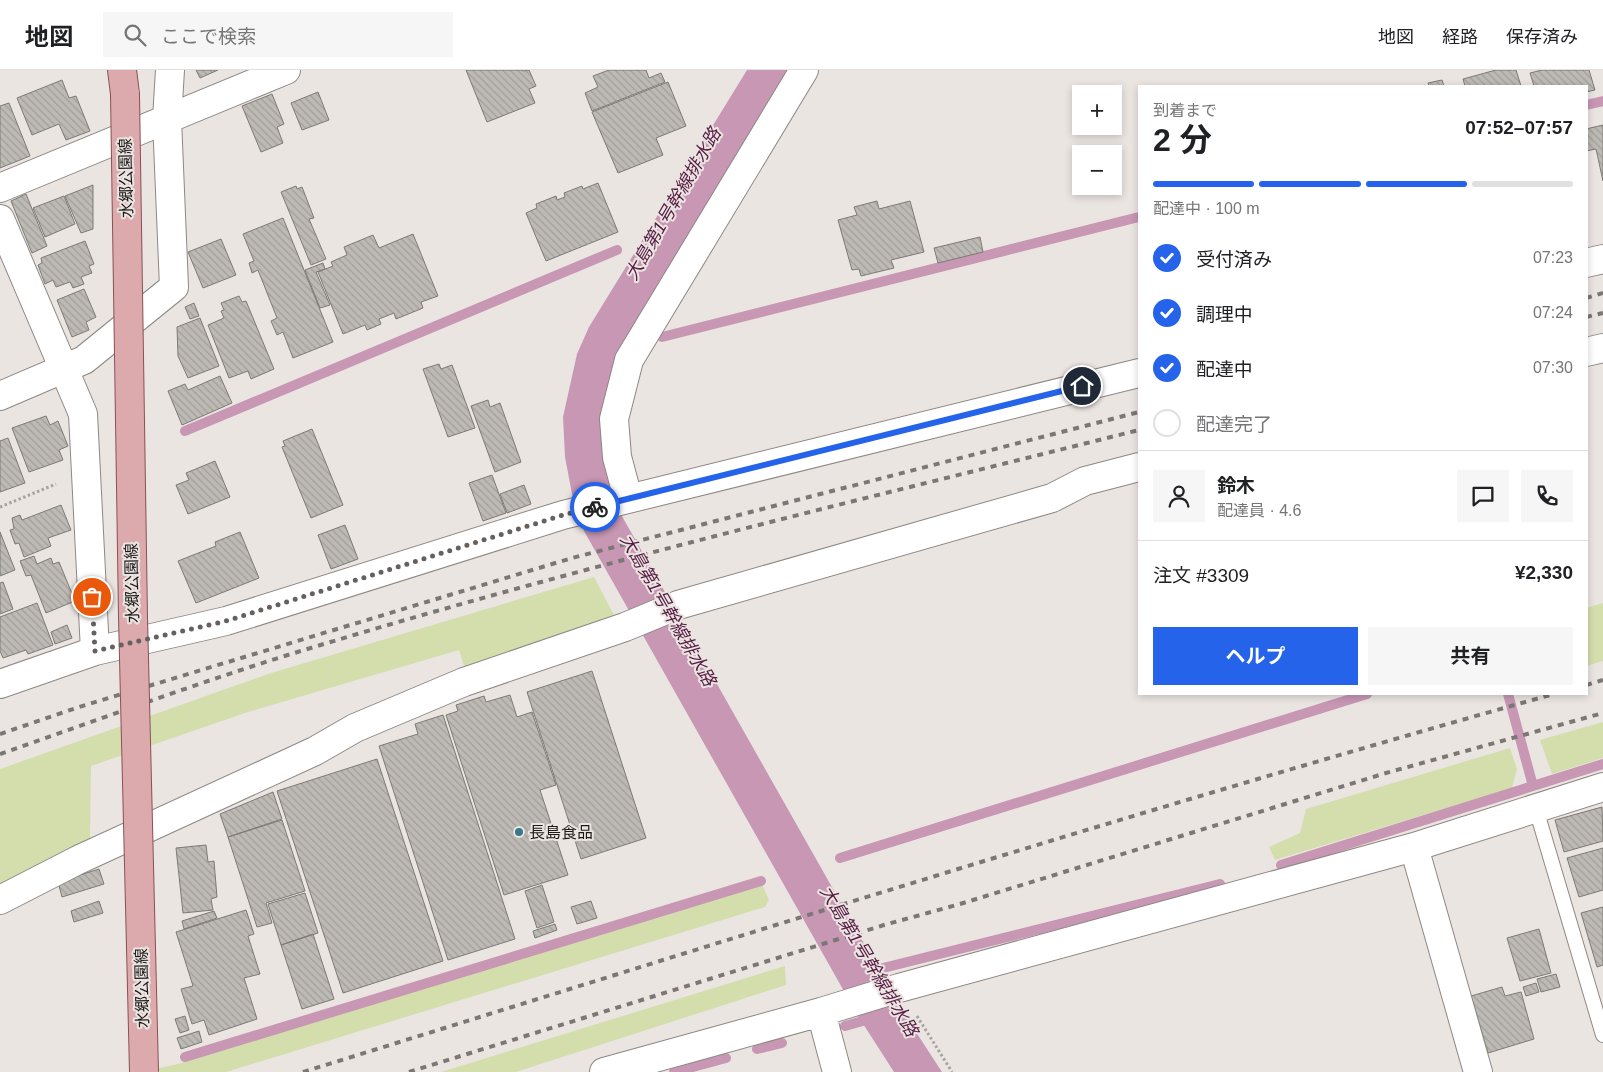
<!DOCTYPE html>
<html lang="ja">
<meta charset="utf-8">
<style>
body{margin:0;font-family:Helvetica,"Noto Sans JP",sans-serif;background:#f6f6f6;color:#202124;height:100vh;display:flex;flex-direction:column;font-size:19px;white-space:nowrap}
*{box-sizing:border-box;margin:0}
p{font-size:16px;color:#757577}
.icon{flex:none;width:28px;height:28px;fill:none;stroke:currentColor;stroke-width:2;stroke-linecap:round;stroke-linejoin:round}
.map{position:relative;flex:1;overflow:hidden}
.panel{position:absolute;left:1138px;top:15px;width:450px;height:610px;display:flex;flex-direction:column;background:#fff;border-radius:0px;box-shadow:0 2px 8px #0003}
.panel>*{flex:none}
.fabs{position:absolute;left:1072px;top:15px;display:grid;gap:10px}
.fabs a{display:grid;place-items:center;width:50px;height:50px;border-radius:0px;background:#fff;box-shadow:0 2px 8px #0003;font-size:25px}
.pin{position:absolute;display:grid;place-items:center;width:42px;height:42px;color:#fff;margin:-21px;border:2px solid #fff;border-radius:50%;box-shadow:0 1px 5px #0007}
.courier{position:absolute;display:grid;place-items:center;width:50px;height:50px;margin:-25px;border:4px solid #2563eb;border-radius:50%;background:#fff;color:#222;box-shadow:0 1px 6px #0007}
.head em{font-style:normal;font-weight:700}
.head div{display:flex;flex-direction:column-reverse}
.head{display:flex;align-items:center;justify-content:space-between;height:85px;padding:0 15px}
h1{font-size:32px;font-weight:700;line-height:38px}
.bar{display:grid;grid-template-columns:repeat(4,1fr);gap:8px 5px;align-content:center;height:60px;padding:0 15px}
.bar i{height:6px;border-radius:4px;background:#e0e0e0}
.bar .active{background:#2563eb}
.bar p{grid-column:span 4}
.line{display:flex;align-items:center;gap:12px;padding:0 15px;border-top:1px solid #e0e0e0}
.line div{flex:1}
.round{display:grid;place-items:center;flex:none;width:52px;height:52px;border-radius:0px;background:#f6f6f6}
ol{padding:0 15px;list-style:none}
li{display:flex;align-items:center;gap:15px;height:55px}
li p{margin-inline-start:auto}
li .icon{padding:5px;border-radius:50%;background:#2563eb;color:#fff;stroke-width:4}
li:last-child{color:#757577}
li i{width:28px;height:28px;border:2px solid #e0e0e0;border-radius:50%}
.button{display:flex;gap:10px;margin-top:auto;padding:10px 15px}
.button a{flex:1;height:58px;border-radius:0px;background:#2563eb;color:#fff;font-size:20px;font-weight:700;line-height:58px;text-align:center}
.button a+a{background:#f6f6f6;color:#202124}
header{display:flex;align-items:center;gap:30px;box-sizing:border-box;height:70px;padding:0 25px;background:#fff;border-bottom:1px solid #e0e0e0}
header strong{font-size:24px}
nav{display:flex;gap:28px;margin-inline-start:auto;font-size:18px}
.search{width:350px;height:45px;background:#f6f6f6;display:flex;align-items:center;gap:12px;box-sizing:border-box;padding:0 18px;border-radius:0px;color:#757577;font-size:19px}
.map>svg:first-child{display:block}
.green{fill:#d4dead}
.water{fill:#c797b4}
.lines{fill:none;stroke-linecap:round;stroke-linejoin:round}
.stream{stroke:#c797b4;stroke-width:10}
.building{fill:url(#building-back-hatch);stroke:#7d7a75}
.lane-casing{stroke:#8e8885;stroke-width:16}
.street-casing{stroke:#8e8885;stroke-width:30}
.primary-casing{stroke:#8a5154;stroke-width:30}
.path{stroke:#a8a3a0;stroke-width:3;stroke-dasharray:2.5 2.5;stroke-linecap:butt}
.lane{stroke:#fff;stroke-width:14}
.street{stroke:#fff;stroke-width:28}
.primary{stroke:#dca9ac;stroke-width:28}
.rail{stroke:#7a7774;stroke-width:4;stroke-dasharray:6 6;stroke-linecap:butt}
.primary-bridge-casing{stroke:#8a5154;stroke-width:30;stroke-linecap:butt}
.primary-bridge{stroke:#dca9ac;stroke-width:28}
.done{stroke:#64615f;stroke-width:5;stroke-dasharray:0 9}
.route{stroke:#2563eb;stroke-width:6}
.poi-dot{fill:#37798b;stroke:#ebe5e2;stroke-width:2}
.labels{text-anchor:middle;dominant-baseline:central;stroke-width:4;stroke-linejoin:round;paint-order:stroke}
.street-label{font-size:16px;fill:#1c1a18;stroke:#ebe5e2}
.poi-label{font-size:16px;fill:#1c1a18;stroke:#ebe5e2;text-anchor:start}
.water-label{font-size:18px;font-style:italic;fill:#571c44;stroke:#ebe5e2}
</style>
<header>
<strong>地図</strong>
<div class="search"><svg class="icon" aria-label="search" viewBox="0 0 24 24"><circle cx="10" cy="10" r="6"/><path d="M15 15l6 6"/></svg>ここで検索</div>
<nav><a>地図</a><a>経路</a><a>保存済み</a></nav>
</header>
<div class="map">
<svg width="1603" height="1002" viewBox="0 0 1603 1002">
<defs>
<pattern id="building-back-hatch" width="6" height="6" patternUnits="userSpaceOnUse" patternTransform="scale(1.25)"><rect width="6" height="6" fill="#bdbab5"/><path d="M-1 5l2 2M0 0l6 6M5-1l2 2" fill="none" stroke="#a29f9b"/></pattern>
</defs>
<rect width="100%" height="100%" fill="#ebe5e2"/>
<path class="green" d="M594 507 616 549 467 606 459 580 248 642 91 696 90 771 0 820V699L271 603Z
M1603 533V591L1586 596V538Z
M1603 652V688L1552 704 1540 670Z
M1510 678 1517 699 1512 718 1275 790 1269 777 1300 763 1306 739Z
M762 814 769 830 765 837 226 1002H140L178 994Z
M785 896 786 915 516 1002H441Z"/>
<path class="water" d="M747 0H791L614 293 605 343 617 421 610 425 901 939 942 1002H894L858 946 584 461 572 424 565 387 563 347 577 284 589 257Z"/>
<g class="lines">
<path class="stream" d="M1586 35 1603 31
M662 267 1139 147
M185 361 617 180
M1508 624 1533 716
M840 788 1367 624
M1281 795 1603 694
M867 902 1220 814
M845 956 873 948
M757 979 782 973
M185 987 761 811
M674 1002 726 988"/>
</g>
<path class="building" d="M196 0H218L200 8Z
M466 0H522L523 1 529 0 536 16 529 19 535 33 487 52Z
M609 0H646L649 8 661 3 665 12 592 41 585 23 598 17 593 6Z
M1496 0H1516L1521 16H1465L1463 9Z
M1542 0H1589L1595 20 1586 22V16H1534L1530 3Z
M62 10 69 28 76 26 90 61 66 70 59 54 32 65 17 28Z
M1442 10 1444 16H1429L1428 13Z
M668 12 686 56 656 68 663 85 618 103 592 42Z
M318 22 329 50 302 60 291 33Z
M272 24 284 54 277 57 283 73 261 82 242 36Z
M9 33 30 86 0 98V36Z
M1603 55V111L1596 79 1586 81V59Z
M598 113 618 162 546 191 526 143 537 138 536 134 556 126 557 130 565 127 564 123 582 116 583 119Z
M93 115V159L81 163 65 126Z
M296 116 297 119 302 117 314 148 309 149 326 189 311 195 281 122Z
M26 124 47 176 32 183 11 131Z
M64 126 75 154 45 167 33 138Z
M877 131 879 139 910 131 924 182 891 190 894 198 861 206 859 199 852 200 838 150 857 145 854 137Z
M283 148 333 272 293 288 283 262 277 265 271 251 277 248 258 200 252 203 249 193 254 191 243 164Z
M413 164 438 226 421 232 423 238 396 249 394 243 379 249 381 254 367 260 365 255 343 264 318 202 333 196 331 192 347 185 344 177 373 165 379 178Z
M980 167 983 182 938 193 934 178Z
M221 169 236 205 203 218 188 182Z
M85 171 94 194 89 196 92 203 81 207 84 214 73 218 70 212 56 217 53 210 45 214 38 195 42 193 41 188Z
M323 193 325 199 316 202 330 235 320 238 305 200Z
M84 219 96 247 86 252 89 260 72 267 57 230Z
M239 226 242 232 246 231 274 299 251 309 248 301 229 308 208 255 224 248 221 241 224 240 221 233Z
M194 233 199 246 190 249 185 237Z
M200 248 219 296 188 308 178 286 177 257Z
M439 294 441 299 452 295 475 358 448 367 423 299Z
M220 306 232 333 182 355 168 321 185 314 188 320Z
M488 330 490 337 500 333 521 392 495 402 471 336Z
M46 346 50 355 58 351 68 376 59 380 63 390 29 402 12 358Z
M312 359 343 435 311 448 282 377 285 376 283 371Z
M8 368 25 413 0 422V371Z
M215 391 230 427 188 444 176 415 189 410 186 403Z
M492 405 506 443 483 451 469 413Z
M524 415 531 434 507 443 500 424Z
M61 435 71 460 48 468 51 476 24 487 19 473 15 474 10 460 14 459 12 448 20 445 22 450Z
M345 455 358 489 331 499 318 465Z
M0 462 15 500 0 506Z
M240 462 259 508 196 533 178 491 216 476 215 472Z
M34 486 37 494 51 488 53 494 59 492 75 531 46 543 31 505 26 506 20 491Z
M3 512 13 539 0 544V513Z
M37 533 53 575 28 584 26 580 3 588 0 581V547Z
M67 555 72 568 55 574 51 562Z
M592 601 646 768 581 789 527 622Z
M510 625 517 647 532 642 556 715 540 720 568 805 504 825 446 645 458 641 456 635 484 626 486 632Z
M443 645 515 869 448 890 379 676 418 664 415 654Z
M377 689 443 891 343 923 277 721Z
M273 722 282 749 228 767 220 744Z
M1602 737 1603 771 1564 782 1555 750Z
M282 750 305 821 266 833 272 853 257 857 228 767Z
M206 775 208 792 214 791 217 827 211 829 213 840 183 843 176 778Z
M1603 778V820L1579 827 1567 788Z
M99 799 104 814 62 827 58 812Z
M542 815 554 852 537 858 525 821Z
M305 823 318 863 281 875 268 834Z
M99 831 103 843 74 852 71 841Z
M591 831 597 848 577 854 571 837Z
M1603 837V895L1597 897 1581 843Z
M246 840 254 864 248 866 260 904 244 908 257 949 209 965 204 950 192 954 181 919 193 916 176 862Z
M214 841 217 848 184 859 182 851Z
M555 854 557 860 535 868 533 861Z
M1539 859 1551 903 1520 911 1507 868Z
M313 864 334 929 302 939 281 875Z
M1556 904 1560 917 1541 922 1537 909Z
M1536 913 1539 922 1526 926 1523 917Z
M1502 917 1505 926 1521 922 1534 969 1488 983 1471 926Z
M185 946 189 960 180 963 175 949Z
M199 961 202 972 181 979 177 968Z"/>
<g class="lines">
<defs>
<path id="lane" d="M1536 739 1603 965"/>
<path id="street" d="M0 118 286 0
M0 149 83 344 95 581 0 614
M1586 193 1603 189
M1586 282 1603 278
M0 326 84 290 174 217 167 49 170 0
M628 428 617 387 614 349 629 290 804 0
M95 581 226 551 563 445 1139 303
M1414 777 1478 1002
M0 830 78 790 315 681 355 658 464 612 625 557 678 535 1052 428 1085 411 1139 397
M821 942 837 1002
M604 1002 821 942 899 918 1414 777 1603 717"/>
<path id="primary" d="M122 0 125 24"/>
</defs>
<use href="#lane" class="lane-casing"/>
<use href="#street" class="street-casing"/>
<use href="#primary" class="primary-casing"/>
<path class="path" d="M0 437 56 414
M917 946 952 1002"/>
<use href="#lane" class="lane"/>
<use href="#street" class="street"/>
<use href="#primary" class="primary"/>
<path class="rail" d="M1586 228 1603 223
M1586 247 1603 243
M1586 615 1603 610
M0 664 79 637 572 488 1139 342
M0 684C101 649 202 611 304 580 580 496 860 430 1139 360
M303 1002C719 873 1134 741 1554 624
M409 1002 884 855 960 834 1386 703 1603 643"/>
<defs>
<path id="primary-bridge" d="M125 24 133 547 144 1002"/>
</defs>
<use href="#primary-bridge" class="primary-bridge-casing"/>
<use href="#primary-bridge" class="primary-bridge"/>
</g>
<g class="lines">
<path class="done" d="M92 527 95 581 226 551 563 445 595 437"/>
<path class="route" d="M595 437 1082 316"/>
</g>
<circle class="poi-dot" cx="519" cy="762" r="5"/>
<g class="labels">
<g class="street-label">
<text transform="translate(126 108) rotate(-91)">水郷公園線</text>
<text transform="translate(132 513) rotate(-91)">水郷公園線</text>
<text transform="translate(142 918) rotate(-91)">水郷公園線</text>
</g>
<g class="poi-label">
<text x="529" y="762">長島食品</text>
</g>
<g class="water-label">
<text transform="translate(673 134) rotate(-60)">大島第1号幹線排水路</text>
<text transform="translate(668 540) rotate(60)">大島第1号幹線排水路</text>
<text transform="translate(869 891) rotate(59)">大島第1号幹線排水路</text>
</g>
</g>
</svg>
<div class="fabs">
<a>+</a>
<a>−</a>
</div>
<div class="pin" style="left:92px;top:527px;background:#ea580c"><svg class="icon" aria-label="bag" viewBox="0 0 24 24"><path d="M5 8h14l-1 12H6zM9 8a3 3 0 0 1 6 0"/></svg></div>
<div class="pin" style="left:1082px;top:316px;background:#1f2937"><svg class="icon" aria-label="home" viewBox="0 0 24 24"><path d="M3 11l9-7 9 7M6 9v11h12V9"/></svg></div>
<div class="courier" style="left:595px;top:437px"><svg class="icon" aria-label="bike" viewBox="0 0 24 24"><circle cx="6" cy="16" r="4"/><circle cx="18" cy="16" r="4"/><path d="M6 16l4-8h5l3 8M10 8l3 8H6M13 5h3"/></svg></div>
<section class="panel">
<div class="head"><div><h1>2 分</h1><p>到着まで</p></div><em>07:52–07:57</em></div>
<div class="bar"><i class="active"></i><i class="active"></i><i class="active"></i><i></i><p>配達中 · 100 m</p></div>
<ol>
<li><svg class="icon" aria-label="check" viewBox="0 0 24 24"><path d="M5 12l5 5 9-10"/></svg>受付済み<p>07:23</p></li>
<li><svg class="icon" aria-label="check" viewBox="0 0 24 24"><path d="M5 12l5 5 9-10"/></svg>調理中<p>07:24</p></li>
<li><svg class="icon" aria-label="check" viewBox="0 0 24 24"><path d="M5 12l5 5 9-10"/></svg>配達中<p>07:30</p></li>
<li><i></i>配達完了</li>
</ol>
<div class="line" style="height:90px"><a class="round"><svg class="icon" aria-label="person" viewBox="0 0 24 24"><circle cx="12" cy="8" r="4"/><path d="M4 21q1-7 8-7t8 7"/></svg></a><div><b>鈴木</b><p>配達員 · 4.6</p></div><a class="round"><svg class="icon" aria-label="chat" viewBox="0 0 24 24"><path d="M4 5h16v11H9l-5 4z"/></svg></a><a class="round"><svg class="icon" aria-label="phone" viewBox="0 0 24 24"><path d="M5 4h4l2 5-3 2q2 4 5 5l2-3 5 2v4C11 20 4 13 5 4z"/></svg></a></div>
<div class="line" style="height:65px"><div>注文 #3309</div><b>¥2,330</b></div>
<div class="button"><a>ヘルプ</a><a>共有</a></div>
</section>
</div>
